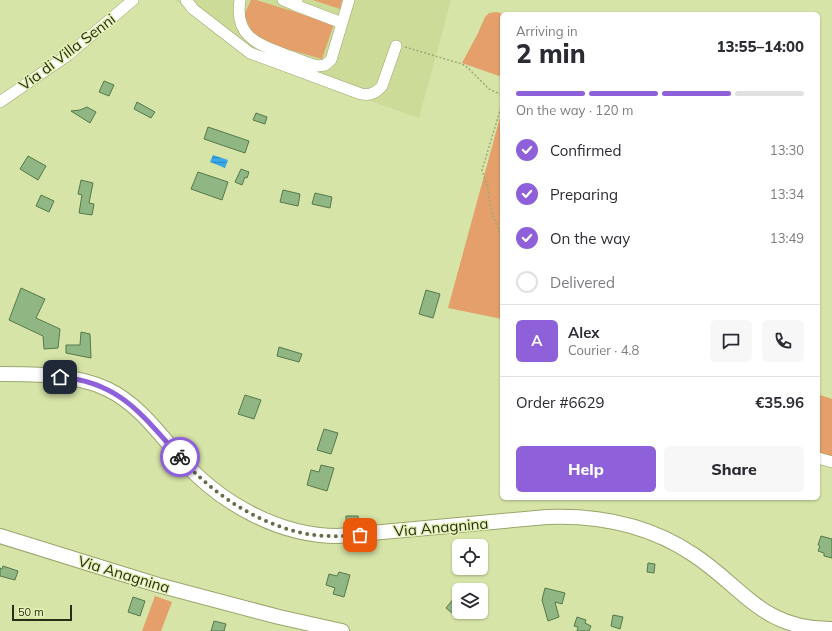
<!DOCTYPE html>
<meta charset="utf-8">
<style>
body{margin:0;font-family:Mulish,sans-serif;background:#f7f7f7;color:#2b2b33;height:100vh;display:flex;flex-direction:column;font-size:15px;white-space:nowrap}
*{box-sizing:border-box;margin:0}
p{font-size:13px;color:#7c7c81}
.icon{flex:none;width:22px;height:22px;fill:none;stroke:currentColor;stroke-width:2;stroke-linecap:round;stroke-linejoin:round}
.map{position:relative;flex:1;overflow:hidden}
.drawer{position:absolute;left:500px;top:12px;width:320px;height:488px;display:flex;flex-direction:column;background:#fff;border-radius:6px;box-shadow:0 1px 3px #0004}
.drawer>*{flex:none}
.buttons{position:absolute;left:452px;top:539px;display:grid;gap:8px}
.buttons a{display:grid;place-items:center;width:36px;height:36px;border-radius:6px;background:#fff;box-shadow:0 1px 3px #0004;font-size:20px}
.scale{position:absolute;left:12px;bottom:10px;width:60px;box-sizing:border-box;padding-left:4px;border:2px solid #292e16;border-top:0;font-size:11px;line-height:14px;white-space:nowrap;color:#292e16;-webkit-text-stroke:3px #e3f1b4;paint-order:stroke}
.pin{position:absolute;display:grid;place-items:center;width:34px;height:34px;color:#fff;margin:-17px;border-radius:8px;box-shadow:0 2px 6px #0006}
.courier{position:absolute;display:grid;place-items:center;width:40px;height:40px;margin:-20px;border:3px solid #8e60da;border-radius:50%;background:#fff;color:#222;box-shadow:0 1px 5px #0007}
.head em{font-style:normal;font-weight:800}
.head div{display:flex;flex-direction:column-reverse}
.head{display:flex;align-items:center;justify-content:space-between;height:68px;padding:0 16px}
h1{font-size:26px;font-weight:800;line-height:30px}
.bar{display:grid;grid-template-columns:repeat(4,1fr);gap:6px 4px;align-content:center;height:48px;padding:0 16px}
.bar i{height:5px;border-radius:3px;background:#e1e1e2}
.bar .on{background:#8e60da}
.bar p{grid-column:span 4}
.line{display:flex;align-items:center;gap:10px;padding:0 16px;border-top:1px solid #e1e1e2}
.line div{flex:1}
.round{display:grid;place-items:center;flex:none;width:42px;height:42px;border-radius:6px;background:#f7f7f7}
ol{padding:0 16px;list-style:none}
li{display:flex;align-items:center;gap:12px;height:44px}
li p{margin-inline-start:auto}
li .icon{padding:4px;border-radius:50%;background:#8e60da;color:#fff;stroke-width:4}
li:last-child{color:#7c7c81}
li i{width:22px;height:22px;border:2px solid #e1e1e2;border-radius:50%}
.primary-button{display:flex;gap:8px;margin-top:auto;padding:8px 16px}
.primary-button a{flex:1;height:46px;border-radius:6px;background:#8e60da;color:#fff;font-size:16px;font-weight:800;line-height:46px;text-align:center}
.primary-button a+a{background:#f7f7f7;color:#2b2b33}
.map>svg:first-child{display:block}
.built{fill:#ccdb97}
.green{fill:#e49f6a}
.water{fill:url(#water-rules)}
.building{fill:#90b684;stroke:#55794a}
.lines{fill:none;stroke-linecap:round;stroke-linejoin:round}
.minor-casing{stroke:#9aa66c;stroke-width:12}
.major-casing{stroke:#9aa66c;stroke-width:16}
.path{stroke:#9ea978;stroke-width:1.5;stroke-dasharray:2 2;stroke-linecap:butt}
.minor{stroke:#fff;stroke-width:11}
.major{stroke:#fff;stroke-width:14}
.done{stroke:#666e49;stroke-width:4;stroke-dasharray:0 7.2}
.route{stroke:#8e60da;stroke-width:5}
.labels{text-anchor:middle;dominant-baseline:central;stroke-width:3;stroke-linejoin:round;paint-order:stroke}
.street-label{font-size:15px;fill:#292e16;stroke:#e3f1b4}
</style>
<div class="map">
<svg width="832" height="631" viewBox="0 0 832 631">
<defs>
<pattern id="water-rules" width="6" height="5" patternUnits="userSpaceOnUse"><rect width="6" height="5" fill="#39a8e7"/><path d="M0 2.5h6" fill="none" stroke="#3089ba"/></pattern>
</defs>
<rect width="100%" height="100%" fill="#d6e4a7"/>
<path class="built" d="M175 0H451L419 118 253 60Z"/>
<path class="green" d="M251 0H256L334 24 322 59 256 40 244 15Z
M313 0H342L340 9Z
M497 12 503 14 502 77 462 63 478 33 485 17 489 13Z
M502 110V319L448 308Z
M820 395 832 399V456L818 452V403Z
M155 596 172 602 161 631H142Z"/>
<path class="water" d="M213 155 228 160 225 168 210 162Z"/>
<path class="building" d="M104 81 114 85 109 96 99 92Z
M137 102 155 112 151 118 134 109Z
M87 107 96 112 90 123 71 111 80 110Z
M256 113 267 117 265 124 253 120Z
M208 127 249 141 245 153 204 139Z
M28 156 46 166 38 180 20 169Z
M241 169 249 172 247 178 245 177 242 185 235 182Z
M198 172 228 182 222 200 191 189Z
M81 180 93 183 89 203 94 204 92 215 79 213 82 195 78 194Z
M283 190 300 194 298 206 280 202Z
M315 193 332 197 330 208 312 204Z
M41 195 54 201 49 212 36 206Z
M21 288 45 299 36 318 60 329 58 348 44 349 43 336 9 320Z
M426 290 440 294 433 318 419 314Z
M81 332 90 334 91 358 66 353V345H80Z
M279 347 302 354 299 362 277 356Z
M245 395 261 400 254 419 238 414Z
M324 429 338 433 331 454 317 450Z
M321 465 334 468 327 491 307 485 311 470 319 472Z
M346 516H358L359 522 346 523Z
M821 536 832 539V558L824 556V553L818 551 820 546 818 545Z
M648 563 655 564 654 573 647 572Z
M3 566 18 571 15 580 0 576V568L2 569Z
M339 572 350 575 344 597 333 594 335 588 326 585 329 574 337 576Z
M545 588 565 593 562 604 555 602 559 617 548 621 542 600Z
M459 592V619L446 608Z
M133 597 145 601 140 616 128 612Z
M613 615 623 617 620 629 611 626Z
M577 617 586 620 585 623 591 626 589 631H577L578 627 574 626Z
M214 621 226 624 224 631H211Z"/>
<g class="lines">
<defs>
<path id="minor" d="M186 0 193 9 250 53 361 94C370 96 377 92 382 86L396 46
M240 0C234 37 258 44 286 55 297 58 308 64 318 66L325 65 331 60 349 0
M283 0 295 5 297 0
M295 5 342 23
M0 102 68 55 133 0
M818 458 832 462"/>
<path id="major" d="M0 374C34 374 76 374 107 389 139 404 161 436 184 462 222 504 280 536 338 536L547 517C599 515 651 526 694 555 745 589 763 630 832 629
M0 536 158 585 279 617 342 631"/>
</defs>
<use href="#minor" class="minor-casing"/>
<use href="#major" class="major-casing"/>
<path class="path" d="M405 47 462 64 467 67 489 89 502 95
M502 104 482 170 488 189 491 210 502 238"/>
<use href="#minor" class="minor"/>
<use href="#major" class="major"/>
</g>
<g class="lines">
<path class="done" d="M180 457C213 495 263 528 314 535 329 537 345 536 360 535"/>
<path class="route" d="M60 377C120 382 142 415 180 457"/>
</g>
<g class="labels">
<g class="street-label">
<text transform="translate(67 52) rotate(-37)">Via di Villa Senni</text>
<text transform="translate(441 527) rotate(-5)">Via Anagnina</text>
<text transform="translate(124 574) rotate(17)">Via Anagnina</text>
</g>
</g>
</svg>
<div class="buttons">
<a><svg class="icon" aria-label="locate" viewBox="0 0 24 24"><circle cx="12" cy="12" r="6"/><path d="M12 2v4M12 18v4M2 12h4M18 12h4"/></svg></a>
<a><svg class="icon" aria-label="layers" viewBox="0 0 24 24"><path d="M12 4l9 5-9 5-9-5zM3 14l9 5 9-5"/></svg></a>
</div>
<div class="scale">50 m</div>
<div class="pin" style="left:360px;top:535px;background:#ea580c"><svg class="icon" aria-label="bag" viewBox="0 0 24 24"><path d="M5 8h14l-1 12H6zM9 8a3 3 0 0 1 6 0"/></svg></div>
<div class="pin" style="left:60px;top:377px;background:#1f2937"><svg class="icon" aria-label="home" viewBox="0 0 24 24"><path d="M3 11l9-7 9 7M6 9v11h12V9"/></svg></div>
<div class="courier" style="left:180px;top:457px"><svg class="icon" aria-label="bike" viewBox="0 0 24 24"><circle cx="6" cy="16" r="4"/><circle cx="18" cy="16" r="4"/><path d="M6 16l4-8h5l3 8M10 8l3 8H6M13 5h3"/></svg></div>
<section class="drawer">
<div class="head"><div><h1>2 min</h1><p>Arriving in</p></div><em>13:55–14:00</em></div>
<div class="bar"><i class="on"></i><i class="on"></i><i class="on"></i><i></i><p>On the way · 120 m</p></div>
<ol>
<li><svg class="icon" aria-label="check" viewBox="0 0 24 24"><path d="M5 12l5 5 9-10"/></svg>Confirmed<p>13:30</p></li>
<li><svg class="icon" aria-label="check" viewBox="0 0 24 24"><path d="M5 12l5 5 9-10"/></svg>Preparing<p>13:34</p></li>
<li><svg class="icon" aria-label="check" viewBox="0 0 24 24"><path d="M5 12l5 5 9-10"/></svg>On the way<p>13:49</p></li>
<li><i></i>Delivered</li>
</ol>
<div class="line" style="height:72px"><b class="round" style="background:#8e60da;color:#fff">A</b><div><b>Alex</b><p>Courier · 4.8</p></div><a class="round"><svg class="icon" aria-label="chat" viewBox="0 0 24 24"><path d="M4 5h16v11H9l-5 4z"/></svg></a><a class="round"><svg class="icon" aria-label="phone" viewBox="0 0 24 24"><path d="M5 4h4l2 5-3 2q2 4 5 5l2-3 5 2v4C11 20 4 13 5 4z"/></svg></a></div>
<div class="line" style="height:52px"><div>Order #6629</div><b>€35.96</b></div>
<div class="primary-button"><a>Help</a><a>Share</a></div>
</section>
</div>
